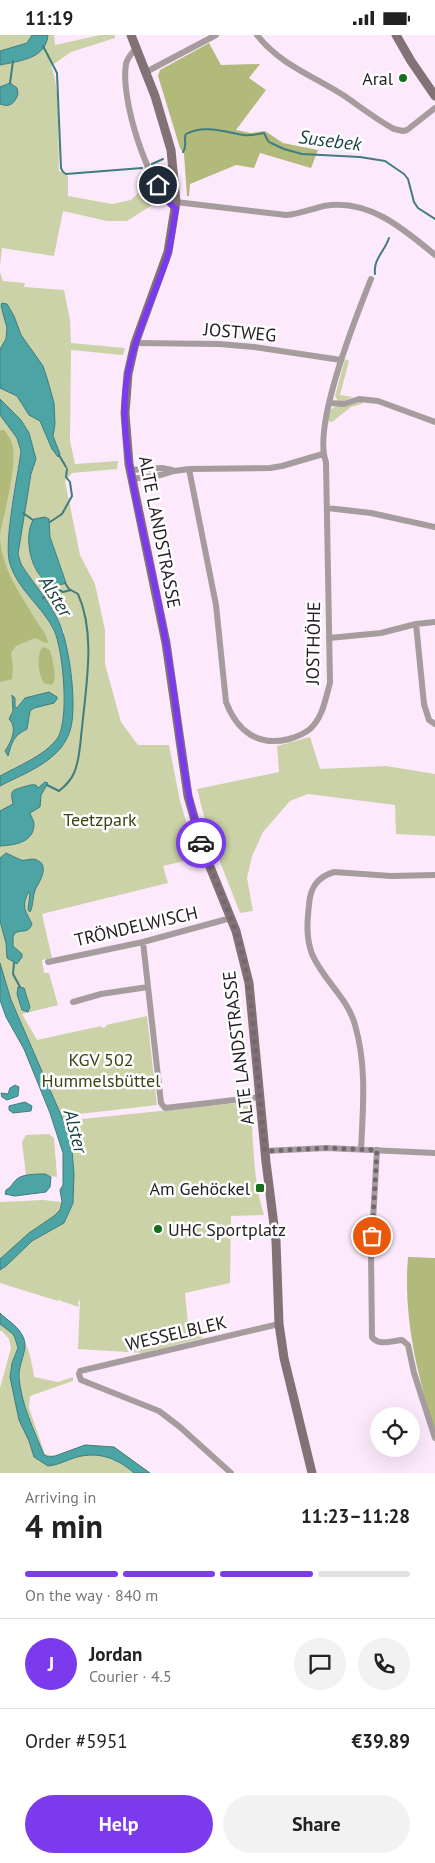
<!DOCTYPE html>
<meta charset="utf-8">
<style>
body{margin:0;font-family:"PT Sans",sans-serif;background:#f2f2f2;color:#222;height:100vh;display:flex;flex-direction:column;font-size:19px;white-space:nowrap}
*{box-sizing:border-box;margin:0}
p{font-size:16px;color:#767676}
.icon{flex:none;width:28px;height:28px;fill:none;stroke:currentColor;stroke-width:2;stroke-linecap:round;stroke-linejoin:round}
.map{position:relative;height:1438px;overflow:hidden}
.panel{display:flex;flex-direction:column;background:#fff;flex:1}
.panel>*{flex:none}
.tools{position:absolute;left:370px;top:1372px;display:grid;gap:10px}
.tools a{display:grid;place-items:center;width:50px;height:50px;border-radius:50%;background:#fff;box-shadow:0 5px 20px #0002;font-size:25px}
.pin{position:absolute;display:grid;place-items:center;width:42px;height:42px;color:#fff;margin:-21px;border:2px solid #fff;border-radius:50%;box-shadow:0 1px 5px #0007}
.courier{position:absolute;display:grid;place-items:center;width:50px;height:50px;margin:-25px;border:4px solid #7c3aed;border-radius:50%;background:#fff;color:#222;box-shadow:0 1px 6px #0007}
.head em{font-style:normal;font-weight:600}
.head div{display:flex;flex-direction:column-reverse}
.head{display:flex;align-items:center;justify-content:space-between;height:85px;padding:0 25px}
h1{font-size:32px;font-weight:600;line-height:38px}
.bar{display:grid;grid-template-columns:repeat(4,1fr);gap:8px 5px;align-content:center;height:60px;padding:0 25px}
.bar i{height:6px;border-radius:4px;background:#e0e0e0}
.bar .on{background:#7c3aed}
.bar p{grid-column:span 4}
.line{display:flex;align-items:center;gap:12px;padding:0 25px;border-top:1px solid #e0e0e0}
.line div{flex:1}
.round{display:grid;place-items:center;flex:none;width:52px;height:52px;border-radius:26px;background:#f2f2f2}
.primary-button{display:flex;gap:10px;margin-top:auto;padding:10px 25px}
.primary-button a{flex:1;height:58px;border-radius:30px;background:#7c3aed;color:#fff;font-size:20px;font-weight:600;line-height:58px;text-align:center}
.primary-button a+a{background:#f2f2f2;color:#222}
.status{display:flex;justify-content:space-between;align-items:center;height:35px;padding:0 25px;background:#fff;direction:ltr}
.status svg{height:14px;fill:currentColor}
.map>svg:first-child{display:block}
.green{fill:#cbd2a7}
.forest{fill:#b1b97b}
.water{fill:#4da4a5;stroke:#417c7f}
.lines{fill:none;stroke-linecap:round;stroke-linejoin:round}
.stream{stroke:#417c7f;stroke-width:2}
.minor{stroke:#a69b9d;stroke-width:6}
.secondary{stroke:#827275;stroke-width:9}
.done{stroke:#716771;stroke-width:5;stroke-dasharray:0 9}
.route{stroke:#7c3aed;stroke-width:6}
.poi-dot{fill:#146f1b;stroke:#fefefe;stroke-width:2}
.labels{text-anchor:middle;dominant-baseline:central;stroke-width:5;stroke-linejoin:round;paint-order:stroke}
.poi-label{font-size:18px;fill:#262026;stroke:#fefefe;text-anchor:end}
.street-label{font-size:18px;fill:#262026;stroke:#fefefe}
.park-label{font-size:18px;fill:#3d4212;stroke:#fefefe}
.water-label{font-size:19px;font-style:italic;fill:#163f40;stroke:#fefefe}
</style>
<div class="status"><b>11:19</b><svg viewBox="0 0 49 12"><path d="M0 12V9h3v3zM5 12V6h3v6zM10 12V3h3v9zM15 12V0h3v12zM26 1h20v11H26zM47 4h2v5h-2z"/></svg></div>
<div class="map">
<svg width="435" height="1438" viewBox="0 0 435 1438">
<rect width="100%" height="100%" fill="#fceafc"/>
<path class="green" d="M0 0H54L55 10 100 0H115V3L71 17 51 31C61 53 58 110 59 136L68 141V161L112 169 131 165 150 146 160 165 127 186H107L63 176 54 221 2 213 0 232V30L26 25 27 8 0 16Z
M0 237 3 246 25 248 24 252 64 255 70 285 71 308 125 313 123 320 71 315 70 406 75 429 118 426 117 434 72 438 65 446 80 520 95 549 105 595V629L121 687 138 710H169L180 766 197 823 163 831 168 848 42 879 52 923 42 925 44 938H49L58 970 22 979 37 1005 101 991 102 993 106 992V990L147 981 157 1070 71 1080 73 1085 247 1067 251 1069C253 1106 253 1145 264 1180L231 1181 230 1248 185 1258 188 1288 203 1303 143 1318 78 1314 80 1264 78 1268 79 1272 61 1266 59 1264 58 1266 0 1248V1167L43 1165 62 1167 74 1139 71 1103 11 965 0 928V751C23 739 48 729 65 708L64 597 57 582 21 529 18 519 19 505 35 421 29 398 21 385 0 364Z
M345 324 349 326 340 360 353 362 344 366H338L335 361Z
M363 366 362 369 351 372 332 387 328 386 330 376 334 372Z
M0 380 17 403 21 416C17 439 3 509 10 529 18 555 42 571 54 595 63 614 70 686 57 704 44 721 18 731 0 741Z
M310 702 320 734 386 731 435 739V801L396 799 395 770 308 759 290 766 263 797 252 821 247 843 253 876 240 878 208 796 197 754 279 737 277 711Z
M49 1099 54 1103 57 1142 38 1139 26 1140 22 1107 26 1100Z
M0 1278C24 1298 30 1312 34 1342L58 1347 73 1342V1346L30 1361 29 1373 45 1419 55 1421 85 1410 114 1412 150 1438H0V1353L11 1313 9 1304 2 1296H0Z"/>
<path class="forest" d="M209 8 221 30 260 29 249 43 266 55 236 95 251 98 265 96 283 108 318 115 311 133 260 118 254 133 236 130 190 149 189 161H187L184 119 180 113 158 41 160 35Z
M0 395H4C7 399 11 404 12 409 17 421 8 463 5 477 3 486 0 494 0 504 3 537 21 559 37 587 41 594 46 598 48 607L46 608 35 603 16 611 11 618 13 632 12 644 0 647Z
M44 612 50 615C52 624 58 642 52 650L44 648C38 639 37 623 41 614Z
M408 1222 435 1223V1396C417 1340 403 1281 408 1222Z"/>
<path class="water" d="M32 0H48C46 24 19 26 0 30V16L27 8Z
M10 48 17 53 18 59C15 68 10 73 0 69V52Z
M2 268 7 269 14 281 21 300 43 331 47 343 54 368 55 389 53 401 60 419 58 422 52 414 40 386 29 380 17 361 0 353V314L6 304 7 293 1 271Z
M0 364 21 385 29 398 36 424 31 439 18 519 21 529C32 547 47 563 57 583 69 605 77 667 71 692 69 701 63 712 56 718 41 733 19 741 0 751V741C18 731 44 721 57 704 70 686 63 614 54 595 42 571 18 555 10 529 3 509 18 440 21 416L17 403 0 380Z
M45 482 49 484 50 502 66 548C35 561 20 503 34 484Z
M49 657 57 662V664L54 668 34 673 30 676 27 694C13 701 12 707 8 721L5 716C11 707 18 693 9 684L13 676 12 660 15 663V672L17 673 25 663Z
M45 747 48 748 41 760 40 772 30 778C31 782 34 785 34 789 34 808 14 810 0 811V776L13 769C11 757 9 756 23 752 29 751 30 749 36 750L38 753Z
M6 818C11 820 16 823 21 825 25 826 29 824 33 824 51 827 41 845 36 853 32 861 34 870 30 877L28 875 30 858H28C21 873 26 876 32 889 28 899 23 894 15 898L13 902V911L22 919V922L17 929 7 923 6 908 0 886V823Z
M0 928 11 965 71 1103 74 1139 73 1168 64 1188 32 1206 6 1231 0 1235V1224L29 1198 54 1181 60 1175 62 1167 60 1155 63 1150V1118L50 1078 24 1014 6 982 0 965Z
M18 952 24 953 30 972 28 977 22 975 17 959Z
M15 1050 19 1052 18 1061 7 1065 2 1062 1 1058 8 1059 10 1053Z
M25 1067 32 1071 31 1076 13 1078 9 1075V1071Z
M45 1139 51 1142 50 1152 46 1157 15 1161 5 1159 6 1155C12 1152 12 1148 17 1144 23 1139 36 1139 45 1139Z
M0 1278C8 1286 20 1292 24 1304 28 1315 18 1330 19 1342 21 1369 34 1395 44 1420L49 1422 55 1421 85 1410 114 1412 150 1438H134C116 1422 95 1415 71 1424 63 1427 57 1430 48 1431L34 1422 29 1406 19 1385 10 1342 12 1328 18 1313 15 1303 13 1299 0 1289Z"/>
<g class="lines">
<path class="stream" d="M43 11 57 38 61 133 63 137 66 139 142 133
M10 48 13 26
M183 117C188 110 183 104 186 99 204 89 225 97 244 100 251 101 258 99 264 98L268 106 271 108 284 114 302 119 360 122 385 126 404 139 408 144 414 167 418 173 435 184
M152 129 163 124
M375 239C373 224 385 216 389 203
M59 420 66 432
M23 478 33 485
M50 487 62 479 72 461 70 447 66 442 67 434
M57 550 59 555 63 557 71 555
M43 563 57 557
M47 750 59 756C64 752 71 745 74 738 80 725 80 708 82 693 86 650 96 599 78 559L69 554 65 548
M14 928 13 939 20 952"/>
<path class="minor" d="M257 0C280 30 316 42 346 62 362 73 377 85 394 94L403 96 407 95 435 73
M136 13C132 18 127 23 126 29 120 64 148 153 176 174
M146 37 216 0
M158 150H175
M176 167 286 180C299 179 311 174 324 171 368 163 404 194 435 220
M135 308 219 309 254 312 341 325
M330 368 344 369 359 364 378 366 435 387
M189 434 216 570 226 667C237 696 258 712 289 704 296 702 304 699 310 694 323 682 325 665 330 648L326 427C312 391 356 282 371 244
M130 435 162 433 172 435
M131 444 161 440 174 436 189 434 270 433 282 431 323 419
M327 473 371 478 435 492
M416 589 424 669 429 685 435 689
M329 603 381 598 416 589 435 587
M143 907 161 1068 165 1073 261 1062
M48 927 143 907 231 883
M73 967 101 959 148 952
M361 1115C363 1074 367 1030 355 990 348 963 323 945 312 919 306 903 307 887 309 870 310 853 317 842 334 837L391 841 435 840
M377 1115 371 1220 372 1302C378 1311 392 1306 402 1305L408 1310 414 1338 435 1403
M265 1116 326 1113 435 1118
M231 1438 180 1392 159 1376 81 1345 79 1339 80 1336 279 1289"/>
<path class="secondary" d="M131 0 155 61 171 115 176 167 168 217 135 308 128 339 125 378 129 429 166 608 188 761 204 817 236 896 249 948 266 1127 276 1206 279 1289 284 1323 312 1438
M396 0 411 26 435 61"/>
</g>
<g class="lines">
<path class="done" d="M201 808 236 896 245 930 251 969 265 1116 326 1113 377 1115 372 1201"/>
<path class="route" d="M158 150 167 166 176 174C173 192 171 209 166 226 151 270 129 312 125 359 122 405 133 449 142 493 151 531 159 569 166 608 179 675 180 742 201 808"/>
</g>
<g class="poi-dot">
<circle cx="403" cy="43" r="5"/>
<rect x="255" y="1148" width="10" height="10" rx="2.5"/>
<circle cx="158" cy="1194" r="5"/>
</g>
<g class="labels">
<g class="poi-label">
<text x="393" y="43">Aral</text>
<text x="250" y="1153">Am Gehöckel</text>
<text x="168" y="1194" text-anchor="start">UHC Sportplatz</text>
</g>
<g class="street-label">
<text transform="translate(240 297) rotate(5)">JOSTWEG</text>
<text transform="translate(160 497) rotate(79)">ALTE LANDSTRASSE</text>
<text transform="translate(313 608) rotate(-89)">JOSTHÖHE</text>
<text transform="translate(136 891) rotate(-13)">TRÖNDELWISCH</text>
<text transform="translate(238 1013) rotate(-97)">ALTE LANDSTRASSE</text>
<text transform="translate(176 1298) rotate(-13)">WESSELBLEK</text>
</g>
<g class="park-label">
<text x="100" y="784">Teetzpark</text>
<text x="101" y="1024">KGV 502<tspan x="101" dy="21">Hummelsbüttel</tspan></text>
</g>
<g class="water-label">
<text transform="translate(330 105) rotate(7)">Susebek</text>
<text transform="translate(56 561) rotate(58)">Alster</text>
<text transform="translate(76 1096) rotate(75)">Alster</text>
</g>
</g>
</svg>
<div class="tools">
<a><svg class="icon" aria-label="locate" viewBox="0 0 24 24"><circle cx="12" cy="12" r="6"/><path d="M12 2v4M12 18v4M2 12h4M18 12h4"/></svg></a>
</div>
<div class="pin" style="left:372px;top:1201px;background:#ea580c"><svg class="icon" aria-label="bag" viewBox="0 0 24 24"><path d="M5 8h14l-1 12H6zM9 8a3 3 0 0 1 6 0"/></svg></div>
<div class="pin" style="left:158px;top:150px;background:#1f2937"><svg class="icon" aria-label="home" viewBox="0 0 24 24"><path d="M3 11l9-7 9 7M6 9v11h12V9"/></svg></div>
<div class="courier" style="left:201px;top:808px"><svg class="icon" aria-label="car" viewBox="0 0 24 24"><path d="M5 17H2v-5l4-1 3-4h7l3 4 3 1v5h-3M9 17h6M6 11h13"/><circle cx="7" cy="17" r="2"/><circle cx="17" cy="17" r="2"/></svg></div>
</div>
<section class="panel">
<div class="head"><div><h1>4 min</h1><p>Arriving in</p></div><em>11:23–11:28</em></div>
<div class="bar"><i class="on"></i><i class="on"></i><i class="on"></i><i></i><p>On the way · 840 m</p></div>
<div class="line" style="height:90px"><b class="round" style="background:#7c3aed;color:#fff">J</b><div><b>Jordan</b><p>Courier · 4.5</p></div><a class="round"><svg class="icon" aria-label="chat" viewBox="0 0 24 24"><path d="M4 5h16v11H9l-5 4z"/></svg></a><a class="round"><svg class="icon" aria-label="phone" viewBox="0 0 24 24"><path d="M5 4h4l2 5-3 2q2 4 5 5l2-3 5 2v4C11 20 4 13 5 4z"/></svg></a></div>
<div class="line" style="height:65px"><div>Order #5951</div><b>€39.89</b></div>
<div class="primary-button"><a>Help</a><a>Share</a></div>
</section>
